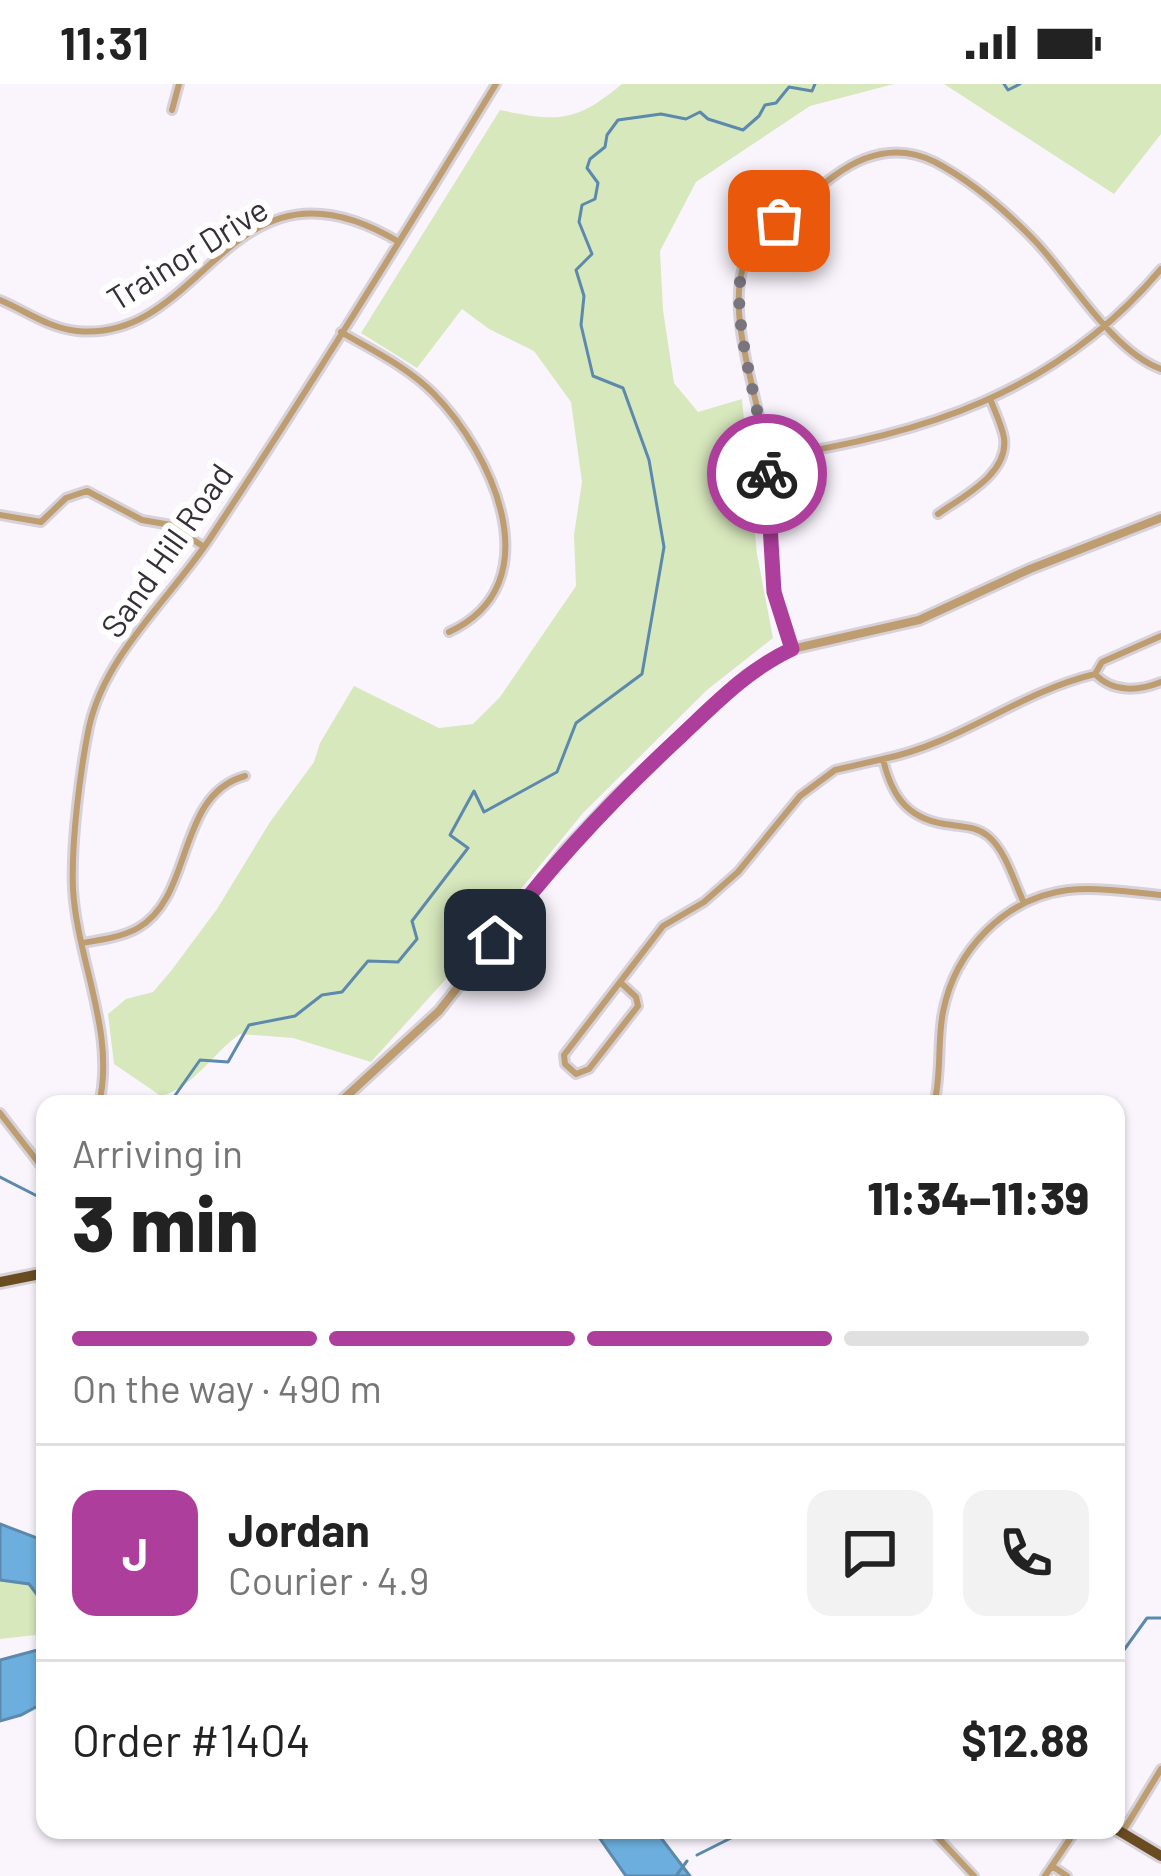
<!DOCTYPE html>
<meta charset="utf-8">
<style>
body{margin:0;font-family:Barlow,sans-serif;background:#f2f2f2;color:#222;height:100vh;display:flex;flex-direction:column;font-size:45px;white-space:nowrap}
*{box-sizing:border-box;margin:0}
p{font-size:39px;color:#767676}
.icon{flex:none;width:66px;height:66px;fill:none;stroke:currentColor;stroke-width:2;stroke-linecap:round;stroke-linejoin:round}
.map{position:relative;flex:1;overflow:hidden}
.details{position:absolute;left:36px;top:1011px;width:1089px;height:744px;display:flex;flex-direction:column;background:#fff;border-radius:24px;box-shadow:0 3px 9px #0004}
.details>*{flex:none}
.pin{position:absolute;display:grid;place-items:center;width:102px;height:102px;color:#fff;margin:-51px;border-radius:24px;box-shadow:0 6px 18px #0006}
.courier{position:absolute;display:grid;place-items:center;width:120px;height:120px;margin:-60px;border:9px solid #ad3e9c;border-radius:50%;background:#fff;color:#222;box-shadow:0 3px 15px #0007}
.headline em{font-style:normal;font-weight:800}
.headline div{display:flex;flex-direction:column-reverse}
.headline{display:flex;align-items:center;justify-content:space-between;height:204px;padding:0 36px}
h1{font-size:78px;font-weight:800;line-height:90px}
.bar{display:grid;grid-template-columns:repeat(4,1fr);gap:18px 12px;align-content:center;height:144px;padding:0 36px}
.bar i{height:15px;border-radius:9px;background:#e0e0e0}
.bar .current{background:#ad3e9c}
.bar p{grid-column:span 4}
.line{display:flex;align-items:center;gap:30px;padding:0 36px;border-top:3px solid #e0e0e0}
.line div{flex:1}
.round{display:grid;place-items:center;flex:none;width:126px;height:126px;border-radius:24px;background:#f2f2f2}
.status{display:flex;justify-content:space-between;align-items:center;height:84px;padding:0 60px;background:#fff;direction:ltr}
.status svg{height:33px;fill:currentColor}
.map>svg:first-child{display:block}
.green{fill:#d7e8bd}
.water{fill:#6cafde;stroke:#5c89ac;stroke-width:3}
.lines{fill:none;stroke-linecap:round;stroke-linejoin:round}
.stream{stroke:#5c89ac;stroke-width:3}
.minor-casing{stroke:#d7d2da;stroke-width:12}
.tertiary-casing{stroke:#d7d2da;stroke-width:14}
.trunk-casing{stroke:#d7d2da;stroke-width:16}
.minor{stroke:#be9d71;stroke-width:6}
.tertiary{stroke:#be9d71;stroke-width:8}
.trunk{stroke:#6a4c21;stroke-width:10}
.done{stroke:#7a757d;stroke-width:12;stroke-dasharray:0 21.6}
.route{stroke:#ad3e9c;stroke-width:15}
.labels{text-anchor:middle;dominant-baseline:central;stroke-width:12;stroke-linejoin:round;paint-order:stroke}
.street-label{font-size:33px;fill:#353038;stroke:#fff}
</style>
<div class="status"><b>11:31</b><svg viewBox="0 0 49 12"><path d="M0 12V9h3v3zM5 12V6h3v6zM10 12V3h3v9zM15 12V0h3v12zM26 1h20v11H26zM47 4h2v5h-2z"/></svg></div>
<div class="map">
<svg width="1161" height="1792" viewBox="0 0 1161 1792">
<rect width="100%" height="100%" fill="#faf5fd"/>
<path class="green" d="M622 0H894L810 22 696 98 660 167 663 226 674 299 698 328 742 315 757 470 773 554 707 606 583 729 455 885 371 978 293 954 240 950C213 969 193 1004 161 1012L114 980 108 930 126 915 153 908 171 887 217 825 270 738 314 678 320 659 354 602 439 644 473 640 500 613 576 502 574 451 582 398 571 318 534 267 489 245 462 225 417 284 361 249 500 26C558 38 575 39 622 0Z
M944 0H1161V50L1114 110Z
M0 1496 29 1500 45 1521V1550L0 1555Z"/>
<path class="water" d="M0 1440 45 1457V1521L29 1500 0 1496Z
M45 1564V1618L21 1631 0 1637V1576Z
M594 1746H655L690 1792H626Z"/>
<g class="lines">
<path class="stream" d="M1004 0 1008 6 1020 0
M169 1020 200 976 228 978 249 941 295 932 322 911 342 908 368 877 398 878 417 855 412 837 468 764 450 751 474 707 484 728 557 688 576 639 642 590 664 463 649 376 623 304 593 292 581 241 584 212 576 186 592 170 579 138 582 121 595 115 598 99 587 84 590 75 605 63 607 51 618 36 661 30 686 35 700 28 708 35 743 46 759 32 765 21 776 19 789 3 812 7 815 0
M0 1093 45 1116
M1116 1577 1147 1534H1161
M697 1771 747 1746
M676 1792 687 1777"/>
<defs>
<path id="minor" d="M172 26 179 0
M0 216C26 227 48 244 77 247 206 260 229 56 399 158
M341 248C372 266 409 284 434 310 492 369 553 500 449 548
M766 374C921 352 1057 309 1161 185
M938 430C962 413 1009 390 1004 354 1002 342 995 328 991 317
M0 431 41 438 66 414 87 407 142 436 171 441 204 463
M792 565C766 504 772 442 767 377 762 319 725 236 744 180 757 143 804 115 834 92 865 69 899 60 935 78 971 97 1007 128 1035 157 1071 195 1112 267 1161 285
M1095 590C1113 609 1139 607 1161 598
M1024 819C1014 798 1006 767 988 752 977 743 965 743 952 741 909 737 892 714 883 675 961 659 1017 609 1095 590L1102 578 1161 552
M82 859C101 856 122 853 138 844 194 812 176 711 245 692
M620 898 636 913 638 922 589 985 576 990 565 980 564 971 663 842 704 818 738 788 800 712 835 686 883 675
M99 1020C116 949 77 876 73 805 71 760 80 687 89 643 105 570 171 514 211 453 309 305 403 152 496 0
M934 1020C942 990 937 958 943 928 955 866 1005 814 1068 806 1099 803 1131 808 1161 811
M0 1029 45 1087
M931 1746 974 1792
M1122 1749 1161 1685
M1052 1782 1067 1792
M1045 1792 1076 1746"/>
<path id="tertiary" d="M338 1020 439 927 565 766 614 714 747 591 792 565 919 536 1030 485 1161 434"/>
<path id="trunk" d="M0 1198 45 1189
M1116 1745 1161 1772"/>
</defs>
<use href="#minor" class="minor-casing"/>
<use href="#tertiary" class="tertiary-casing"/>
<use href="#trunk" class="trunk-casing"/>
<use href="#minor" class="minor"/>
<use href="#tertiary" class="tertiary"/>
<use href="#trunk" class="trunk"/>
</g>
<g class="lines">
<path class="done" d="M767 390C765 332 722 222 747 172 754 158 767 148 779 137"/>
<path class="route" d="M495 856C551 780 614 714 683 650 717 618 749 585 792 565L774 508 767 390"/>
</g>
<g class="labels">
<g class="street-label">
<text transform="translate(187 169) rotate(-32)">Trainor Drive</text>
<text transform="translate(166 466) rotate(-55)">Sand Hill Road</text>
</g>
</g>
</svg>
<div class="pin" style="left:779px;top:137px;background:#ea580c"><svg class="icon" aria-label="bag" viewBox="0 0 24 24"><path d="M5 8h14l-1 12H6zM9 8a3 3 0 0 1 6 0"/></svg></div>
<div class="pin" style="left:495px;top:856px;background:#1f2937"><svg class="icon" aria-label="home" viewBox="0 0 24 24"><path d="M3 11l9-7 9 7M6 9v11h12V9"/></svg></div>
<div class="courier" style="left:767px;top:390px"><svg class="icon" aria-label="bike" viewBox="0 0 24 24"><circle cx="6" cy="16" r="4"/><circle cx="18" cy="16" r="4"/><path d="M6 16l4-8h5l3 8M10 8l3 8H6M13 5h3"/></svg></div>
<section class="details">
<div class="headline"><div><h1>3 min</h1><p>Arriving in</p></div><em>11:34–11:39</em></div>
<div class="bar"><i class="current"></i><i class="current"></i><i class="current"></i><i></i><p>On the way · 490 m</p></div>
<div class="line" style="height:216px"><b class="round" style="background:#ad3e9c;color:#fff">J</b><div><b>Jordan</b><p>Courier · 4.9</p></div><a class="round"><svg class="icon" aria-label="chat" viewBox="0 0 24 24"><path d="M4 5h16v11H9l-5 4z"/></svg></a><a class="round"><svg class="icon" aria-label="phone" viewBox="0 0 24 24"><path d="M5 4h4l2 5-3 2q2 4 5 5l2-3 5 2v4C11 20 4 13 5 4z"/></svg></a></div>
<div class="line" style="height:156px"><div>Order #1404</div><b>$12.88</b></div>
</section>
</div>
